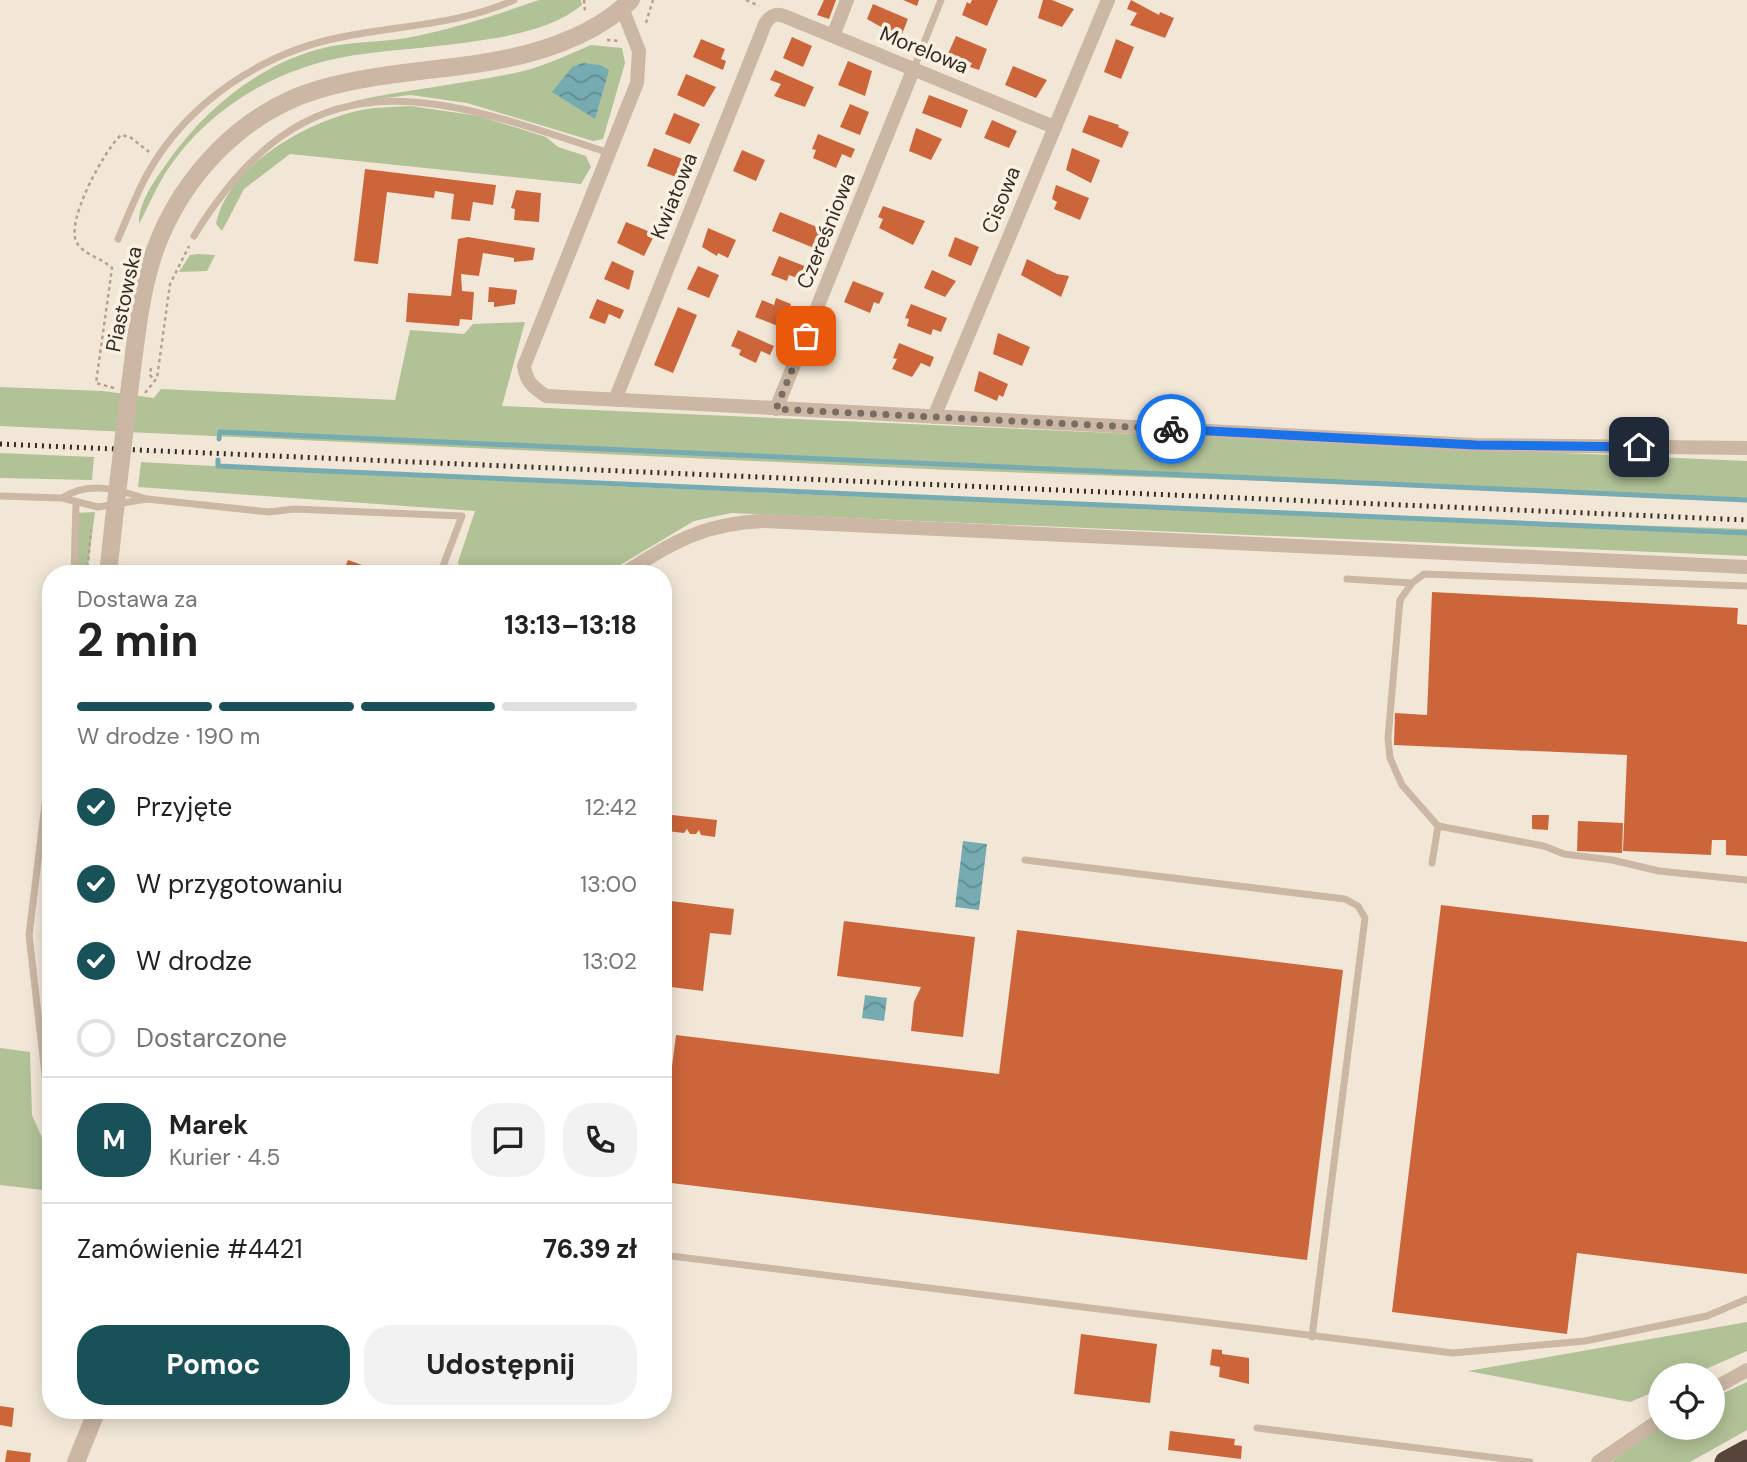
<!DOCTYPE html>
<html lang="pl">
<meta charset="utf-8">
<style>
body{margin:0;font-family:"DM Sans",sans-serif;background:#f2f2f2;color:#222;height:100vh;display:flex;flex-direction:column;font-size:26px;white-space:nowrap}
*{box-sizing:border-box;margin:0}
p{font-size:23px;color:#767676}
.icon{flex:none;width:38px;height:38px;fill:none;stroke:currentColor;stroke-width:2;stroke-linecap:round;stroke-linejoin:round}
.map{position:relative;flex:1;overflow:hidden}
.panel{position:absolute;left:42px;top:565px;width:630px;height:854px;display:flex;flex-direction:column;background:#fff;border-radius:28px;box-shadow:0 4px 18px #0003}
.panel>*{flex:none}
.buttons{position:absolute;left:1648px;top:1363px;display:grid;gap:14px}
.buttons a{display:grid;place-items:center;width:77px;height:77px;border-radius:50%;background:#fff;box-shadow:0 4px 18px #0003;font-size:35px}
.pin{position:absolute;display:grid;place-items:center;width:60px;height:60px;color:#fff;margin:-30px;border-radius:14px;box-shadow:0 4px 10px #0006}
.courier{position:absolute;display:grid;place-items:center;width:70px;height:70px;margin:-35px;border:5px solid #1a73e8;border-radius:50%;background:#fff;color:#222;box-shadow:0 2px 9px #0007}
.head em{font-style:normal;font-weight:700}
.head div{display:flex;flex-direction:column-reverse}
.head{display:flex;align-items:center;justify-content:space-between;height:119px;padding:0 35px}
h1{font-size:46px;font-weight:700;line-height:52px}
.bar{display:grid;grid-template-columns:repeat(4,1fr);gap:10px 7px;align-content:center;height:84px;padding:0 35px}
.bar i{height:9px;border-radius:5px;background:#e0e0e0}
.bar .active{background:#195159}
.bar p{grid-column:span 4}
.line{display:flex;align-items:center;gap:18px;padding:0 35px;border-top:2px solid #e0e0e0}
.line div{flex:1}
.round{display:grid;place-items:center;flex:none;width:74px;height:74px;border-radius:28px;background:#f2f2f2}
ol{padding:0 35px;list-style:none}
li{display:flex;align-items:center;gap:21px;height:77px}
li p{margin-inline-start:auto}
li .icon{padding:7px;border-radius:50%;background:#195159;color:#fff;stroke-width:4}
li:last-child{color:#767676}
li i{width:38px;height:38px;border:4px solid #e0e0e0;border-radius:50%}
.action{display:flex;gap:14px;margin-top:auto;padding:14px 35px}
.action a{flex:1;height:80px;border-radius:28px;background:#195159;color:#fff;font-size:28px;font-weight:700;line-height:80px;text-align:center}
.action a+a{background:#f2f2f2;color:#222}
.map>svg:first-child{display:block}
.green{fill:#b1c297}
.water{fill:url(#water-waves)}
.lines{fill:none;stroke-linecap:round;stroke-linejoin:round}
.stream{stroke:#75abb1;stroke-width:5}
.building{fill:#cd653a}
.path{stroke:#b7a18d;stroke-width:2.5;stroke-dasharray:3.5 3.5;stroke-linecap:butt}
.service{stroke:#cbb7a3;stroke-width:7}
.minor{stroke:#cbb7a3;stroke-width:14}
.tertiary{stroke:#cbb7a3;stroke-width:18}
.motorway{stroke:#57453c;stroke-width:21}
.rail{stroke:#352b25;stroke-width:5;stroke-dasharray:2 5;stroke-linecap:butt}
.tertiary-bridge{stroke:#cbb7a3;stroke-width:18}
.done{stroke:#776d63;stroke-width:7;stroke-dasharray:0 12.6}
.route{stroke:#1a73e8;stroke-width:9}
.labels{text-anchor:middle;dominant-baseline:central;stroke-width:7;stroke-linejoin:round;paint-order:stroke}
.street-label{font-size:21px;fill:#352b25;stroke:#faf1e3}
</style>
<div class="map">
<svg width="1747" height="1462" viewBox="0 0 1747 1462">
<defs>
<pattern id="water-waves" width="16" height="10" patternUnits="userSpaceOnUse" patternTransform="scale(1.75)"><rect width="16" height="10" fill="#75abb1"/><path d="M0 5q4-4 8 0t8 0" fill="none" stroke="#618b90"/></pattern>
</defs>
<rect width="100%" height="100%" fill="#f2e7d7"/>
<path class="green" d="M539 0H581L582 5C556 27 515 35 483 40 440 47 398 49 355 55 279 67 209 106 166 172 156 188 148 207 139 224 138 203 155 180 167 163 206 107 264 60 332 46 360 41 389 42 417 36 459 27 499 14 539 0Z
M591 45 622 48 625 63 603 139 593 141 467 103 411 95 350 102C403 90 456 85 510 74 538 69 565 56 591 45Z
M411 106 479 116 546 137 558 147 586 156 591 167 581 184 290 154 244 189 222 231 216 224C227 165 312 118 367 109 382 107 396 107 411 106Z
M198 254 215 255 207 271 179 272 190 255Z
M525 322 502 406 1747 461V498L948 470 0 426V387L103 391 154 398 161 389 395 400 410 330 464 334 473 324Z
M0 453 94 457 92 480 0 478Z
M141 462C676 492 1211 511 1747 529V556L731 513 694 521 605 574H461L458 562 475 511 138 487Z
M95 512 87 574H73L77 513Z
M51 820V1070C38 988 40 902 51 820Z
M0 1048 30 1052 32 1115 51 1158V1191L0 1185Z
M1747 1322V1351L1692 1375 1661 1376V1389L1630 1402 1468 1371Z
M1747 1382V1430L1690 1462H1611L1661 1425V1428H1713V1398Z"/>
<path class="water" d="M583 63 600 65 609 70 595 119 552 92 572 67Z
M963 841 987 844 979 910 955 907Z
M865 995 887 998 884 1021 862 1018Z"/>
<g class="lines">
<path class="stream" d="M219 439 220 432 1747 500
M218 460V466L279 469 1747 533"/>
</g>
<path class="building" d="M824 0H836L829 19 817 15Z
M903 0H919L917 6Z
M972 0H998L987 26 962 15 967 2 970 4Z
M1043 0H1052L1074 9 1062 27 1038 18Z
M1131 0 1159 15 1160 12 1174 18 1165 38 1130 25 1137 13 1127 9Z
M873 4 908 19 902 34 890 32 867 19Z
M956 36 987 49 979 70 970 67 972 63 948 54Z
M792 37 812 46 803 67 783 58Z
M701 39 725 49 721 59 726 61 723 70 693 57Z
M1116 39 1134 47 1121 79 1104 72Z
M848 61 872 71 865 96 838 85Z
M1013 66 1047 80 1036 98 1005 85Z
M775 70 814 87 805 107 774 96 781 84 770 80Z
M686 74 716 87 704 107 677 95Z
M929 95 968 110 961 128 922 113Z
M850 104 869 112 860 135 840 127Z
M674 113 700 124 690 144 665 134Z
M1089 115 1119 125 1118 127 1129 132 1122 148 1082 132Z
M992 120 1017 131 1009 148 984 138Z
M916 128 942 139 931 160 909 151Z
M818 134 855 149 851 158 842 154 836 168 813 158 816 150 812 149Z
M654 148 685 160 676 177 647 166Z
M1072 148 1100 160 1091 183 1066 170Z
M742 150 765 160 756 181 733 171Z
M365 169 496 185 493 205 473 202 470 221 451 219 454 194 435 191 434 198 387 192 378 264 354 261Z
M1056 185 1089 198 1080 220 1054 209 1057 202 1052 199Z
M516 190 541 193 539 222 514 220 515 209 511 208Z
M883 206 925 221 913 245 879 228 883 219 878 217Z
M780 212 822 229 814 248 772 231Z
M626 222 655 234 644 256 617 243Z
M708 228 736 240 728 258 718 253 717 256 702 247Z
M468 237 535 248 533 260 514 262V258L483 253 479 276 461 274 462 291 474 292 472 320 460 319 459 326 406 322 408 293 451 296 458 239Z
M955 237 979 247 971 266 948 256Z
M779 256 807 267 802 280 789 275 787 281 771 275Z
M1027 259 1057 274 1069 276 1061 297 1021 275Z
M612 261 634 271 629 290 604 279Z
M698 266 719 275 709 298 687 289Z
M932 270 956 281 945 297 924 288Z
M853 281 884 293 879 304 874 302 870 313 844 302Z
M489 287 517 290 515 304 494 307V302H488Z
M776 298 791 304 787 313 784 312 778 326 755 317 762 300 774 305Z
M597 299 624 310 620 319 609 314 605 324 589 318Z
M911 304 947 318 941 332 933 329 931 335 907 326 909 319 905 318Z
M678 307 697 315 673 373 654 365Z
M738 330 774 346 770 355 761 351 756 363 739 355 741 350 731 346Z
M998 333 1030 347 1022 366 993 354Z
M899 343 934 357 930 367 921 363 912 377 892 369 897 359 893 358Z
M979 371 1008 384 1003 397 999 395 997 401 974 391Z
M348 560 362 565 358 574H342Z
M1432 592 1738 608 1737 624 1747 625V856L1726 855V840H1712L1711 855 1623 851 1627 755 1394 745 1395 713 1427 715Z
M663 814 717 820 715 837 701 835 699 830 696 834H690L687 829 684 833 667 831Z
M1532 815H1549L1548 830 1532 829Z
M1578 821 1623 823 1622 853 1577 851Z
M663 900 734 909 731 935 710 933 703 991 663 986Z
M1441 905 1747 942V1274L1577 1253 1567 1334 1392 1312Z
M844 921 975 937 963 1037 911 1031 914 1002 921 987 837 976Z
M1017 930 1343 970 1307 1260 663 1182V1137L676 1035 999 1074Z
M1081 1334 1157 1344 1150 1403 1074 1394Z
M1212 1349 1222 1350V1354L1249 1358V1384L1219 1377 1220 1367 1210 1365Z
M0 1406 14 1408 12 1427 0 1425Z
M1170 1431 1235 1439 1234 1445 1242 1446 1241 1459 1168 1450Z
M7 1450 31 1453 30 1462H5Z"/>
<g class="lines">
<path class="path" d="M584 0 585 12
M746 0 759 6
M646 23 653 0
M607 40 621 41
M151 368 150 375 155 381
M114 388 96 383 112 268C102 258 84 255 77 243 64 223 105 149 121 135L130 137 149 152
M145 393 157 378 170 284 189 246
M87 574 91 530"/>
<path class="service" d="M914 68 941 0
M194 236C309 49 431 93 609 153
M118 239C128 216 137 192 149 171 189 101 264 52 342 37 401 25 458 25 514 0
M0 496 62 498 98 507 147 499 269 512 294 509 462 516 440 574
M62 498C89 481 118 489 146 499
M74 574 76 503
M1347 579 1412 583
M1747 586 1424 574 1412 583 1400 600 1388 738 1390 758 1402 785 1438 826 1544 846 1564 854 1612 860 1659 871 1747 880
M51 755 29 935 51 1127
M1025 860 1345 899 1358 906 1365 918 1312 1337
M1432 863 1438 826
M663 1255 1453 1353 1585 1341 1707 1316 1747 1299
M1257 1428 1530 1462"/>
<path class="minor" d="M622 8 639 51 637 83 524 366C526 382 533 387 546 396L1476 445 1747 448
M833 36 847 0
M615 400 765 24C772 13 778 13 789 18L1054 127
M776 409 914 68
M934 417 1108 0
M623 574C673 542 704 523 765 521L1747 567
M1713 1389 1747 1370
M1598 1462 1661 1419"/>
<path class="tertiary" d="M130 385C136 340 140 293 155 250 182 176 243 111 320 89 365 76 414 72 461 66 519 59 588 42 631 0
M108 574 114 519
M76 1462 97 1410"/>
<path class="motorway" d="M1725 1462 1747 1450"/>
<path class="rail" d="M0 444 1747 520"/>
<path class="tertiary-bridge" d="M114 519 130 385"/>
</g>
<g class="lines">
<path class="done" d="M806 336 776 409 1171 429"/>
<path class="route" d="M1171 429 1476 445 1639 447"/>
</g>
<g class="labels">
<g class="street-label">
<text transform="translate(924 50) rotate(22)">Morelowa</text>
<text transform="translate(674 196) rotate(-68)">Kwiatowa</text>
<text transform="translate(1001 200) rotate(-68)">Cisowa</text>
<text transform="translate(826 231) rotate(-68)">Czereśniowa</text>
<text transform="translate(124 299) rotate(-78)">Piastowska</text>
</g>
</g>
</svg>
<div class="buttons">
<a><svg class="icon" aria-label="locate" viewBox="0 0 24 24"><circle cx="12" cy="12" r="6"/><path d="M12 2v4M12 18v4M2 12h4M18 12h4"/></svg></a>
</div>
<div class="pin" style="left:806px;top:336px;background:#ea580c"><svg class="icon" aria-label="bag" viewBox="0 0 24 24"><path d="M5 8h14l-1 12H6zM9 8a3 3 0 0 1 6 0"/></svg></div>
<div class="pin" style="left:1639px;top:447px;background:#1f2937"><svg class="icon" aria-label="home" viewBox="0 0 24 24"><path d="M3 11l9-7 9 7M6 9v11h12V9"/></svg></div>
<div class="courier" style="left:1171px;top:429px"><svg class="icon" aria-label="bike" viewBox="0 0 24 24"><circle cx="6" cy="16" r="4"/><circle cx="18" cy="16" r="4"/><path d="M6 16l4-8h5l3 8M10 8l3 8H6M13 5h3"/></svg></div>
<section class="panel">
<div class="head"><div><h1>2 min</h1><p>Dostawa za</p></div><em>13:13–13:18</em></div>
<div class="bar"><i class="active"></i><i class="active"></i><i class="active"></i><i></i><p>W drodze · 190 m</p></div>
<ol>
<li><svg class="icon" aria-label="check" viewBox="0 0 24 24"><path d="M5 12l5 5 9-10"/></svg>Przyjęte<p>12:42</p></li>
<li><svg class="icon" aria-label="check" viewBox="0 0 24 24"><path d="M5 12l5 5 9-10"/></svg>W przygotowaniu<p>13:00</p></li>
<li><svg class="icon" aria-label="check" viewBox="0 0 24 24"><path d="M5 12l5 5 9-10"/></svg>W drodze<p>13:02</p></li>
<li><i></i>Dostarczone</li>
</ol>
<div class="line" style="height:126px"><b class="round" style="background:#195159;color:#fff">M</b><div><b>Marek</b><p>Kurier · 4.5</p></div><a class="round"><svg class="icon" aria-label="chat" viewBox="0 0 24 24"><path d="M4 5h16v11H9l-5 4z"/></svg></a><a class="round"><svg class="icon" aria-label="phone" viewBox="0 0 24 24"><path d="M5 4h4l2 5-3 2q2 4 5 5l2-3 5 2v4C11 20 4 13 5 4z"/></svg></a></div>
<div class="line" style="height:91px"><div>Zamówienie #4421</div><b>76.39 zł</b></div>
<div class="action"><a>Pomoc</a><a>Udostępnij</a></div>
</section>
</div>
